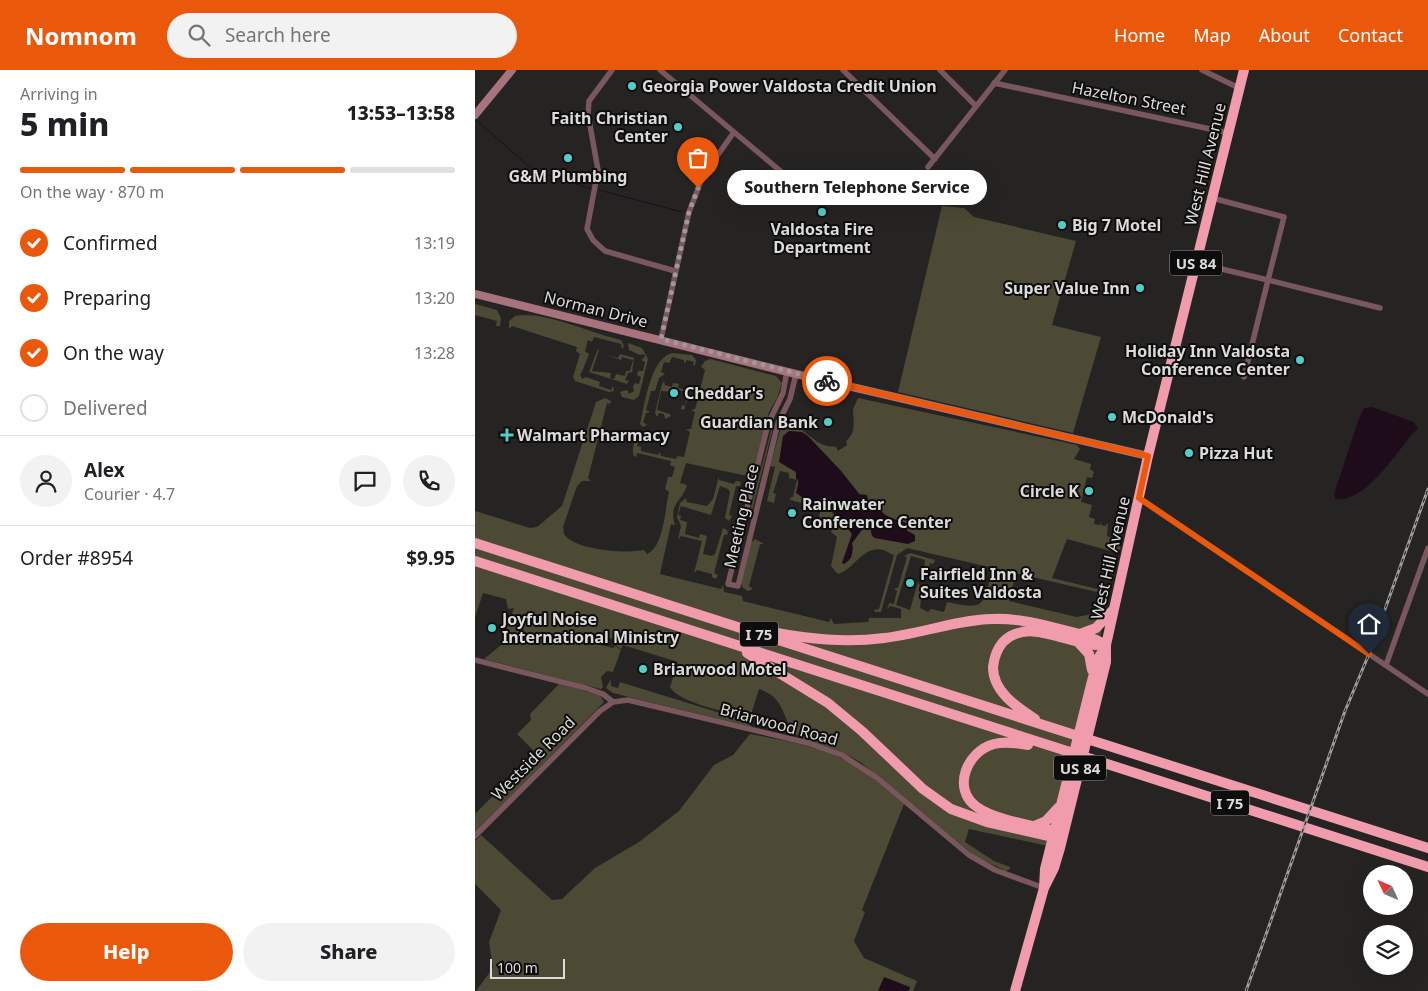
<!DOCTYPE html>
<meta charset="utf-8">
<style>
body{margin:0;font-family:"Noto Sans",sans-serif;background:#f2f2f2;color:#202124;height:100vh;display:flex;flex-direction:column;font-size:19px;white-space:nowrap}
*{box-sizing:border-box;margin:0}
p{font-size:16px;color:#757577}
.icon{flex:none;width:28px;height:28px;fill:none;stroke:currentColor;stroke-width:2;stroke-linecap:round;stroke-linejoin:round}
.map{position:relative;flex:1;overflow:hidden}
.sheet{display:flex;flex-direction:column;background:#fff;width:475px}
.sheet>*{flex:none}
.needle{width:32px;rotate:314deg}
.buttons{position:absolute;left:888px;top:795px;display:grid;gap:10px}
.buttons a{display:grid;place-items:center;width:50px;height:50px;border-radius:50%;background:#fff;box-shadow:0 5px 20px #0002;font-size:25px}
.scale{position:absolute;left:15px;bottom:12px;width:75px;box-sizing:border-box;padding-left:5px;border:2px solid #dddbda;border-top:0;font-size:14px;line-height:18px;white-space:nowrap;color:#dddbda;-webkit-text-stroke:4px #0e0d0d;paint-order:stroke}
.pin{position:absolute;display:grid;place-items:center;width:42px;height:42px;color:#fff;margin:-51px -21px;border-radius:50% 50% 50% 0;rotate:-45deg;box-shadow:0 0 5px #0007}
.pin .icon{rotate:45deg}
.courier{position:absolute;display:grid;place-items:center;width:50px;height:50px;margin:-25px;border:4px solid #ea580c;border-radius:50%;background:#fff;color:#222;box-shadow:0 1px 6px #0007}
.bubble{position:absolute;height:35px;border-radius:18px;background:#fff;box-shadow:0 5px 20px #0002;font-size:16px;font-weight:800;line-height:35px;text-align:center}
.summary em{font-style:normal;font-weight:800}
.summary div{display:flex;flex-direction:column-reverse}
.summary{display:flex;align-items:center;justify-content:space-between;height:85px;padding:0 20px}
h1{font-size:32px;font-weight:800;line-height:38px}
.bar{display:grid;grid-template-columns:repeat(4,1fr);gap:8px 5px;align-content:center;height:60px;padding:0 20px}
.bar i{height:6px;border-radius:4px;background:#e0e0e0}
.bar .on{background:#ea580c}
.bar p{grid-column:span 4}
.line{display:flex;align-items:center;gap:12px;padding:0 20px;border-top:1px solid #e0e0e0}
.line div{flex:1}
.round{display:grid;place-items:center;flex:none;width:52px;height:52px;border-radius:26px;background:#f2f2f2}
ol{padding:0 20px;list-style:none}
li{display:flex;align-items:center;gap:15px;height:55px}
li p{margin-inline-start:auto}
li .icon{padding:5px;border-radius:50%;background:#ea580c;color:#fff;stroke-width:4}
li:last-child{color:#757577}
li i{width:28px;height:28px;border:2px solid #e0e0e0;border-radius:50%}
.action{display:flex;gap:10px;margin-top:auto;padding:10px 20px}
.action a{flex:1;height:58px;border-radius:30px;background:#ea580c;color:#fff;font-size:20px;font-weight:800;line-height:58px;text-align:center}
.action a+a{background:#f2f2f2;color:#202124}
header{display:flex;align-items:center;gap:30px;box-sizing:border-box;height:70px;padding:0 25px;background:#ea580c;color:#fff}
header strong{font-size:24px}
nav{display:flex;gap:28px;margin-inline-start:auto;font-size:18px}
.search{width:350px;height:45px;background:#f2f2f2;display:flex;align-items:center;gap:12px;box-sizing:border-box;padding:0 18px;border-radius:28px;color:#757577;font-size:19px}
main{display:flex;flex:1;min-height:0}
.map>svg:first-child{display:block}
.green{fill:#4c4934;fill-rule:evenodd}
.water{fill:#1f0c1b}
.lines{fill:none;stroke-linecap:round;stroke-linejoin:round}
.stream{stroke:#1f0c1b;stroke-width:1}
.street{stroke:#79575d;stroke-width:5.5}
.secondary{stroke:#a9737d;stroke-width:8}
.highway{stroke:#f09cac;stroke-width:10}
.rail-casing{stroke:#9f9d9c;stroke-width:3}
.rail{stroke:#0e0d0d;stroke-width:1;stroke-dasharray:4;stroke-linecap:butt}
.done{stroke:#9d9b9a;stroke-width:5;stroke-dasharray:0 9}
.route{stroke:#ea580c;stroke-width:6}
.poi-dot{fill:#53cdc9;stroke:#0e0d0d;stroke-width:2}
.labels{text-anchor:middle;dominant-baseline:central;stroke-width:4;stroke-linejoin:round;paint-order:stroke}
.shield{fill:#0e0d0d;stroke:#9f9d9c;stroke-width:1}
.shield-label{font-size:15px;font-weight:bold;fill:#dddbda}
.poi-label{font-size:16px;font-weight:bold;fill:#dddbda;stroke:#0e0d0d;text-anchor:start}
.street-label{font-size:16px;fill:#dddbda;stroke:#0e0d0d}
</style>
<header>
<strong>Nomnom</strong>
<div class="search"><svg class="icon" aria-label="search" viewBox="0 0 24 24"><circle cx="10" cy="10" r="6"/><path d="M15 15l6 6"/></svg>Search here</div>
<nav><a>Home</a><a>Map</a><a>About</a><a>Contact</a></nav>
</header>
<main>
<section class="sheet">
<div class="summary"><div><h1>5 min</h1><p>Arriving in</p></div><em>13:53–13:58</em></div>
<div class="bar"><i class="on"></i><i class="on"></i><i class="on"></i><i></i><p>On the way · 870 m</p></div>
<ol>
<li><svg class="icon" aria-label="check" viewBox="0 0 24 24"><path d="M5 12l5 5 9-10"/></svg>Confirmed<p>13:19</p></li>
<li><svg class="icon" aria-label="check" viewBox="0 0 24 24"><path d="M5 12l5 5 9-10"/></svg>Preparing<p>13:20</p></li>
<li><svg class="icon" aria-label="check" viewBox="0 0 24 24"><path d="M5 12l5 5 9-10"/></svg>On the way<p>13:28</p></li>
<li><i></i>Delivered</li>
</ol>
<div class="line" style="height:90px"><a class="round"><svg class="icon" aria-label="person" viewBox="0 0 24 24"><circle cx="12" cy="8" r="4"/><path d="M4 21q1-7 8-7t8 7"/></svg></a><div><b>Alex</b><p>Courier · 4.7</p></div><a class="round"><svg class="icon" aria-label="chat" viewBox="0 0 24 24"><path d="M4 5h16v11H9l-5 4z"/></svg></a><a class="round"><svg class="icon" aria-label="phone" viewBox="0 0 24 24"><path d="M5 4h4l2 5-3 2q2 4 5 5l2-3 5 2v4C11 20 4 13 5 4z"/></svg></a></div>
<div class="line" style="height:65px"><div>Order #8954</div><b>$9.95</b></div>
<div class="action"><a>Help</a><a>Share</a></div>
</section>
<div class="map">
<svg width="953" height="921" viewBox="0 0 953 921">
<rect width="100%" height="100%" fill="#262423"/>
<path class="green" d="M467 136 489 138 499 147 601 171 577 255 626 267 598 363 423 322Z
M0 234 22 240 26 248 25 256H21L22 251 0 245Z
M40 246C69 240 117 264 146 270L149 276 147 279 146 274 119 267 117 272 113 270 110 281 114 284 107 302 105 304 107 309 111 307 125 312 124 316 136 320 138 316 139 321 134 322 100 311 98 307 105 284 101 281 102 277 37 256 34 259V251Z
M153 273 167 278 173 289 164 326 159 330 147 327 145 322 152 320 154 324 159 321 158 317 160 313 164 314 166 307 162 305 163 301H168L170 292 166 290 170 287 169 284 165 285 154 280Z
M123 279 124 280 117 301 136 303 135 308 139 309 141 304 150 306 151 301H155L158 290 147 287 146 290 129 284 143 288 145 284 159 288 157 302 153 303 150 310 154 311 152 314 114 302Z
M197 283 217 285 221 290 220 295 218 296 219 292 212 290 209 294V290L197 287 194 293 189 292 186 302 190 304 184 308 180 321H176L171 340 175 342 171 343 168 352 172 355 168 357 165 354C170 334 175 289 197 283Z
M235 289 301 306 307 313 302 328 294 342 277 407 211 393 205 413 212 415C208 431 193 433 200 455L196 454 185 504 246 519 248 515 249 522 267 526 268 531 354 552 356 548 359 554 393 552 394 548H426V539L415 536 412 539 414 533 419 534 422 521 419 518H423L432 487 429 486 435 483 460 490 458 494 455 493 453 501 449 503 450 490 436 486 421 535 435 540 443 512 447 520 445 538 453 542 456 539 469 542 472 532C507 539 508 539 516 505L519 503 534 507 539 511 534 531 602 547 617 544 622 532 628 536V556L573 776 494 759 490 772 519 791 535 797V799L531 801 501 787 385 692C378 688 371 684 364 681 350 675 330 674 320 663 306 648 311 628 284 619L275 648C257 643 203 633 195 617L203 592 148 575 146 579 140 575 141 570 128 566 126 575 138 578 140 576 146 580 138 602 132 601 126 607 128 617 126 619 9 589 26 575 39 538 33 539 31 529 8 523 0 547V441L55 458 62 457 87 436 121 332 130 328 136 331 135 334 132 333 113 408 116 411H107L102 416 88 457 89 464C99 480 151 484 169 480L172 484C189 477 190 438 194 422L190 419 193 407H197L200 397 195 395 196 391 162 383 161 387 159 386C156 380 160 366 165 362L169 364V367L165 366 162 376 166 377V381L183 385 185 382 186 386 201 389 202 386 209 387 215 362 211 359H216L220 342 216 340 220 339 225 322 220 320H225L230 300 226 297 230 291Z
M189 311 190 315 197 317 198 313 204 314 203 318 212 320 214 316 216 317 209 340 206 339 207 335 210 336 213 322 202 320 198 322 186 321 182 340 195 344 196 346 190 349 189 344 184 343 182 347 180 343 187 314Z
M383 328 602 375 605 379 599 389 616 394 615 399 619 402 617 408 612 407 606 432 617 435 614 447 620 449 619 454 625 455 626 451V455L630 456 633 453 632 466 643 471 646 479 639 482 592 469 577 508 622 519 627 518 634 522 635 525 432 478 422 485 406 542H400L399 540 404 539 419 485C415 484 412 481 408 480 388 475 379 500 363 504L356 496 362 467 356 462 359 451 344 447 346 438 315 430 316 427H318L322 410 314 408V403L305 401 298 423 301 424 299 433 292 431 300 397 295 396 307 354C323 350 336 371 349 375 353 377 358 376 361 377L363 381 372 375 371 371C382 362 378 351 378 339ZM347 381 366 401 394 436 401 434C406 449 421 450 434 454L431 458 433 462 407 469 400 468 395 457H389L377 473 378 479 367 488 371 485 377 464 374 459 348 434 327 428 320 400 311 397Z
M298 353 299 354 276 445V437Z
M244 406V410L259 414 261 411 266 412 265 416H261L254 445 257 446 254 451 250 448 255 422 253 419 245 416 236 445 206 436 203 445 206 446 205 450 212 452 210 464 224 468 225 464 232 466 228 484 237 486 240 484 248 458 252 460 253 464 249 465 239 503 243 505 241 509 237 507V504L222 500 219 503 227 471 206 466 203 469 206 456 202 447 205 433 211 428 212 432 232 436 238 429Z
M280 469 289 474H285L274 516 278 519 273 521 268 518 266 513 276 473Z
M136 609V616L143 618 145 612 271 651 277 657 138 623 131 618Z
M84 614 125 625 129 632 0 763V744L61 683 42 664 56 650 55 644Z
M275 664C312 671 353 677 384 698 400 709 415 722 429 734L387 840 390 842 379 871 389 888 442 911 438 921H1L18 898 14 872 26 840 0 814V771L6 765 77 830 87 829 120 798 164 772 204 741 239 695 258 685Z"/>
<path class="water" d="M897 337 939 352 943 358C923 378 892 434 860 429L859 424 884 348 889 338Z
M314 361 327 362 333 366 366 401 384 424 392 425 394 436 397 437 400 433C408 448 420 449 434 454L431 460 440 465V471L433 474 400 468 397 466 395 457H389L377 473C378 483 378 489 369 494L367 493 377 464 363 446 348 434 330 429 321 423 324 410 321 409V402L304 392 308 366Z
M409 907 435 917 434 921H403Z"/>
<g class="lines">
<path class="stream" d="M1 50 58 100 116 119
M124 120 207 142"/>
<path class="street" d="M137 0 114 31 113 44 123 100 112 159 118 170 130 181 200 201
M185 0 309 104 320 108H328
M368 0 460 89
M465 0 501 36
M727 0 764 18
M519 13 754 63
M453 97 530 0
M737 128 809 147 793 210 905 238
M721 193 793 210 769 307
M186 269 214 142 228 106 259 62
M312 301 308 323 293 354 253 514 263 516 303 353 315 329 321 304
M664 428 953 624
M0 590 111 618 128 624 138 632
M911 595 953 478
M0 766 125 641 138 632 153 630 333 673 367 685 402 708 494 785 520 800 569 818"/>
<path class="secondary" d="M0 45 37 0
M0 224 321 304 673 386"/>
<path class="highway" d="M0 473 953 778
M0 491 953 797
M296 562C334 569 370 573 409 568 445 564 481 550 517 549 539 548 560 553 581 558 598 562 615 566 631 575
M605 564 621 558 638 540
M603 572 614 584 617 600
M272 583 353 633 388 662 448 719 476 739 512 752 587 769
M560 649C542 637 518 622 518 597 519 588 522 579 528 572 554 546 595 576 625 575
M553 675C542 673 530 671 519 674 492 681 476 719 502 737 520 750 557 755 580 761L583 765
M559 756 571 751 584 737
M569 818 570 799 617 611 623 589 631 575 673 386 769 0
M540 921 569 818 579 798 585 778 631 592V576"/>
<defs>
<path id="rail" d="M771 921 870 641 894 584 953 419"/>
</defs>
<use href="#rail" class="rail-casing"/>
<use href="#rail" class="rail"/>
</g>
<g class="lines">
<path class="done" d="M223 118 214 142 186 269 352 311"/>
<path class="route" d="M352 311 673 386 664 428 894 584"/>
</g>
<g class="poi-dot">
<circle cx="157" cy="16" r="5"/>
<circle cx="203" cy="57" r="5"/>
<circle cx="93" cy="88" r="5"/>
<circle cx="347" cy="142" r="5"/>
<circle cx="587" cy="155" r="5"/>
<circle cx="665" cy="218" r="5"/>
<circle cx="825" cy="290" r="5"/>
<circle cx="199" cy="323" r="5"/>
<circle cx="637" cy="347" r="5"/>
<circle cx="353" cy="352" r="5"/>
<path d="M29.5 357.5h5v5h5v5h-5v5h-5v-5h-5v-5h5z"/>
<circle cx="714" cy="383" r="5"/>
<circle cx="614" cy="421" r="5"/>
<circle cx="317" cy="443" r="5"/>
<circle cx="435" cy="513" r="5"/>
<circle cx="17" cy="558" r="5"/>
<circle cx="168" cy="599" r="5"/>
</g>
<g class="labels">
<g class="shield">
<rect x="695" y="180.5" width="52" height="25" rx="4"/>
<rect x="265" y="551.5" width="38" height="25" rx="4"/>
<rect x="579" y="685.5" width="52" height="25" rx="4"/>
<rect x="736" y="720.5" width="38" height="25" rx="4"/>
</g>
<g class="shield-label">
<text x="721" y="193">US 84</text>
<text x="284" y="564">I 75</text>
<text x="605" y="698">US 84</text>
<text x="755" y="733">I 75</text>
</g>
<g class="poi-label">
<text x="167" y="16">Georgia Power Valdosta Credit Union</text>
<text x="193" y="48" text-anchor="end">Faith Christian<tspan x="193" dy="18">Center</tspan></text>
<text x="93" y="106" text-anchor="middle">G&amp;M Plumbing</text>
<text x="597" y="155">Big 7 Motel</text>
<text x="347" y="159" text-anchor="middle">Valdosta Fire<tspan x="347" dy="18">Department</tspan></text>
<text x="655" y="218" text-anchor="end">Super Value Inn</text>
<text x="815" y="281" text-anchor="end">Holiday Inn Valdosta<tspan x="815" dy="18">Conference Center</tspan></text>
<text x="209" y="323">Cheddar's</text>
<text x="647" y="347">McDonald's</text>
<text x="343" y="352" text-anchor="end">Guardian Bank</text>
<text x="42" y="365">Walmart Pharmacy</text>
<text x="724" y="383">Pizza Hut</text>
<text x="604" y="421" text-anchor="end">Circle K</text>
<text x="327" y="434">Rainwater<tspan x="327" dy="18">Conference Center</tspan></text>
<text x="445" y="504">Fairfield Inn &amp;<tspan x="445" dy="18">Suites Valdosta</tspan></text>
<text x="27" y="549">Joyful Noise<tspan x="27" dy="18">International Ministry</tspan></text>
<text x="178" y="599">Briarwood Motel</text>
</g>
<g class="street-label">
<text transform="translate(654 28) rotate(11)">Hazelton Street</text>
<text transform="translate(730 94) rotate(-76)">West Hill Avenue</text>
<text transform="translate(121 239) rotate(14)">Norman Drive</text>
<text transform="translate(266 446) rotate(-77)">Meeting Place</text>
<text transform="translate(635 488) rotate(-77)">West Hill Avenue</text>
<text transform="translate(304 654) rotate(15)">Briarwood Road</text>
<text transform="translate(58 688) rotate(-45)">Westside Road</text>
</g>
</g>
</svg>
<div class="buttons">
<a><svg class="needle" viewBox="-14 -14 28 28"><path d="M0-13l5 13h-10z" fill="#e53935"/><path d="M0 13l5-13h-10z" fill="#757577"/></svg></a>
<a><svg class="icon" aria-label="layers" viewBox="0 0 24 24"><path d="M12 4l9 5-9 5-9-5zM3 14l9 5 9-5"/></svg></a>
</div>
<div class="scale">100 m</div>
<div class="pin" style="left:223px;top:118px;background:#ea580c"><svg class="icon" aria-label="bag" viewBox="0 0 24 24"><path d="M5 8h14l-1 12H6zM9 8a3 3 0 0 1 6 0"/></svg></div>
<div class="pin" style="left:894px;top:584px;background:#1f2937"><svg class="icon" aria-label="home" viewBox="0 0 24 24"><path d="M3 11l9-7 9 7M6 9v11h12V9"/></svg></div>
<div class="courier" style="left:352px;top:311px"><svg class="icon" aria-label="bike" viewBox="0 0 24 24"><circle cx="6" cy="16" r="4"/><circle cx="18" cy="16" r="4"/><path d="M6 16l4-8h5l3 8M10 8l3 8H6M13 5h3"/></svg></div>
<div class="bubble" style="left:252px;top:100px;width:260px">Southern Telephone Service</div>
</div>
</main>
